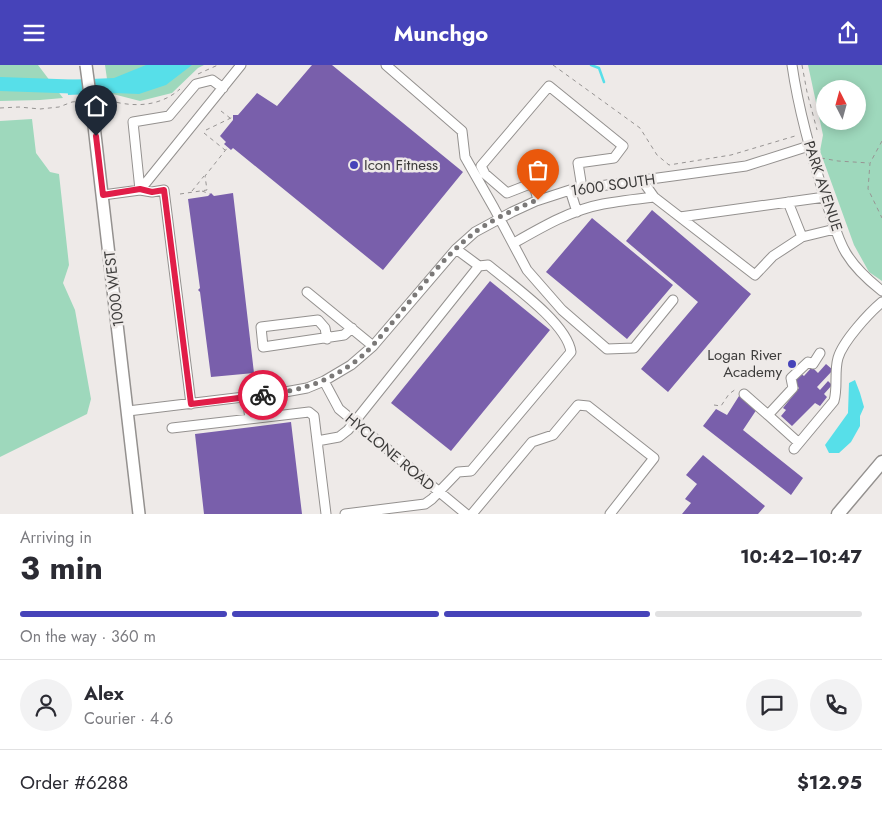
<!DOCTYPE html>
<meta charset="utf-8">
<style>
body{margin:0;font-family:Jost,sans-serif;background:#f2f2f3;color:#2b2b33;height:100vh;display:flex;flex-direction:column;font-size:19px;white-space:nowrap}
*{box-sizing:border-box;margin:0}
p{font-size:16px;color:#7c7c81}
.icon{flex:none;width:28px;height:28px;fill:none;stroke:currentColor;stroke-width:2;stroke-linecap:round;stroke-linejoin:round}
.map{position:relative;height:449px;overflow:hidden}
.sheet{display:flex;flex-direction:column;background:#fff;flex:1}
.sheet>*{flex:none}
.needle{width:32px;rotate:354deg}
.controls{position:absolute;left:816px;top:15px;display:grid;gap:10px}
.controls a{display:grid;place-items:center;width:50px;height:50px;border-radius:50%;background:#fff;box-shadow:0 2px 12px #0003;font-size:25px}
.pin{position:absolute;display:grid;place-items:center;width:42px;height:42px;color:#fff;margin:-51px -21px;border-radius:50% 50% 50% 0;rotate:-45deg;box-shadow:0 0 5px #0007}
.pin .icon{rotate:45deg}
.courier{position:absolute;display:grid;place-items:center;width:50px;height:50px;margin:-25px;border:4px solid #e11d48;border-radius:50%;background:#fff;color:#222;box-shadow:0 1px 6px #0007}
.head em{font-style:normal;font-weight:700}
.head div{display:flex;flex-direction:column-reverse}
.head{display:flex;align-items:center;justify-content:space-between;height:85px;padding:0 20px}
h1{font-size:32px;font-weight:700;line-height:38px}
.bar{display:grid;grid-template-columns:repeat(4,1fr);gap:8px 5px;align-content:center;height:60px;padding:0 20px}
.bar i{height:6px;border-radius:4px;background:#e1e1e2}
.bar .on{background:#4643b9}
.bar p{grid-column:span 4}
.line{display:flex;align-items:center;gap:12px;padding:0 20px;border-top:1px solid #e1e1e2}
.line div{flex:1}
.round{display:grid;place-items:center;flex:none;width:52px;height:52px;border-radius:26px;background:#f2f2f3}
header{display:flex;justify-content:space-between;align-items:center;height:65px;padding:0 20px;background:#4643b9;color:#fff;font-size:22px;font-weight:700}
.map>svg:first-child{display:block}
.green{fill:#9ed8bc;fill-rule:evenodd}
.water{fill:#57dfe9}
.lines{fill:none;stroke-linecap:round;stroke-linejoin:round}
.stream{stroke:#57dfe9;stroke-width:2.5}
.river{stroke:#57dfe9;stroke-width:14}
.building{fill:#795fab}
.minor-casing{stroke:#94918f;stroke-width:11}
.major-casing{stroke:#94918f;stroke-width:14}
.highway-casing{stroke:#94918f;stroke-width:15}
.path{stroke:#979493;stroke-width:1;stroke-dasharray:4 4;stroke-linecap:butt}
.minor{stroke:#fff;stroke-width:9}
.major{stroke:#fff;stroke-width:11}
.highway{stroke:#fff;stroke-width:12}
.major-bridge-casing{stroke:#94918f;stroke-width:14;stroke-linecap:butt}
.major-bridge{stroke:#fff;stroke-width:11}
.done{stroke:#7b7978;stroke-width:5;stroke-dasharray:0 9}
.route{stroke:#e11d48;stroke-width:6}
.poi-dot{fill:#4643b9;stroke:#eeeae8;stroke-width:2}
.labels{text-anchor:middle;dominant-baseline:central;stroke-width:5;stroke-linejoin:round;paint-order:stroke}
.poi-label{font-size:15px;fill:#3d3c3b;stroke:#eeeae8;text-anchor:start}
.street-label{font-size:15px;fill:#3d3c3b;stroke:#eeeae8}
</style>
<header><svg class="icon" aria-label="menu" viewBox="0 0 24 24"><path d="M4 6h16M4 12h16M4 18h16"/></svg>Munchgo<svg class="icon" aria-label="share" viewBox="0 0 24 24"><path d="M12 15V3M7 8l5-5 5 5M5 13v7h14v-7"/></svg></header>
<div class="map">
<svg width="882" height="449" viewBox="0 0 882 449">
<rect width="100%" height="100%" fill="#eeeae8"/>
<path class="green" d="M0 0H38L63 33 40 35 0 36Z
M105 0H204L198 3 172 28 140 36 109 28Z
M808 0H882V216L869 207 854 180 820 86 823 70ZM825 24H858V56H825Z
M32 54 36 88 50 107 59 109 69 200 63 218 75 245 91 334 87 349 0 392V56Z"/>
<path class="water" d="M146 0H192L166 20 139 29 114 28 68 30 67 15 114 13Z
M855 315 860 328 864 342 860 351V361L851 377 839 388H829L825 380 848 348 849 318Z"/>
<g class="lines">
<path class="stream" d="M591 0 599 3 604 17"/>
<path class="river" d="M0 19 85 22"/>
</g>
<path class="building" d="M312 0H332L463 107 383 205 233 83 231 85 224 79 226 77 220 71 233 55V50H238L257 28 277 41Z
M211 128 214 131 233 128 254 308 211 312 200 227 198 225 200 223 188 134 208 131Z
M652 145 751 229 668 327 641 304 698 237 626 176Z
M592 153 673 220 627 274 546 207Z
M490 216 550 265 451 386 391 338Z
M826 299 833 305 817 322 820 325 828 316 832 320 824 329 827 332 820 341 815 338 792 361 781 351 786 345 783 343 799 323 793 316 800 308 804 311 812 302 818 308Z
M739 331 757 344 743 365 803 413 791 430 703 361 716 344 727 350Z
M291 357 302 449H204L195 369Z
M703 390 765 441 758 449H682L691 438 685 434 697 419 686 410Z"/>
<g class="lines">
<defs>
<path id="minor" d="M386 0 462 66 465 92 494 143 527 205 562 245 607 284 634 283 673 235
M792 0C799 49 813 97 829 145 834 159 838 175 846 188 855 203 868 215 882 226
M642 115 654 132 755 210 773 191 802 172 835 164
M530 119 550 111V107
M140 125 133 57 169 51 196 19 212 15 223 23
M140 125 241 0
M570 125 577 147
M103 130 140 125 152 127 164 125 191 339
M538 135 535 124 530 119 507 128 485 109 481 101 549 21 623 81 614 93 578 98 582 123
M788 137 802 172
M680 152 825 132
M514 178C542 162 571 145 603 139 620 136 637 134 654 132
M307 227 373 281
M327 274 325 263 318 255 261 262 263 282 344 270 352 263
M324 316 339 344 466 449
M744 329 768 350
M247 332 250 354
M128 346 285 327 307 323 324 316 351 300 373 281 456 184 475 167 512 147 536 136 570 125 746 101 809 81
M172 363 309 347 314 351 326 449
M317 376 339 372 348 365 479 201
M799 378 768 350 793 323 791 313 808 297 813 299 820 288
M794 384 834 336C838 322 834 307 838 293 843 276 869 248 882 237
M345 449 425 439 432 434 458 407 471 406 571 287C567 258 511 219 488 200L479 201 456 184
M472 449 532 377 553 370 578 340 588 341 654 393 610 449"/>
<path id="major" d="M93 52 139 449"/>
<path id="highway" d="M838 449 882 397"/>
</defs>
<use href="#minor" class="minor-casing"/>
<use href="#major" class="major-casing"/>
<use href="#highway" class="highway-casing"/>
<path class="path" d="M553 0 640 63 657 90 669 100 731 90 795 71
M802 0 807 27 817 65
M198 9 218 0
M101 35C109 34 113 37 120 38 142 42 163 39 180 24
M0 43 19 42 40 44 59 42 72 37 82 36
M221 46 230 53
M206 65 233 52
M204 68 225 85
M882 76 870 98 868 124 882 153
M821 93 838 96 869 98
M192 126 204 111
M202 126 210 129
M180 129 207 125 205 111 228 82
M714 340 721 341 729 329 736 324"/>
<use href="#minor" class="minor"/>
<use href="#major" class="major"/>
<use href="#highway" class="highway"/>
<defs>
<path id="major-bridge" d="M86 0 93 52"/>
</defs>
<use href="#major-bridge" class="major-bridge-casing"/>
<use href="#major-bridge" class="major-bridge"/>
</g>
<g class="lines">
<path class="done" d="M263 330C299 325 318 321 349 301 368 289 382 269 397 252 421 223 444 191 474 168 489 156 520 141 538 135"/>
<path class="route" d="M96 71 103 130 140 124 152 127 164 125 191 339 263 330"/>
</g>
<g class="poi-dot">
<circle cx="354" cy="100" r="5"/>
<circle cx="792" cy="299" r="5"/>
</g>
<g class="labels">
<g class="poi-label">
<text x="364" y="100">Icon Fitness</text>
<text x="782" y="290" text-anchor="end">Logan River<tspan x="782" dy="17">Academy</tspan></text>
</g>
<g class="street-label">
<text transform="translate(613 120) rotate(-8)">1600 SOUTH</text>
<text transform="translate(823 121) rotate(72)">PARK AVENUE</text>
<text transform="translate(114 224) rotate(-97)">1000 WEST</text>
<text transform="translate(390 387) rotate(40)">HYCLONE ROAD</text>
</g>
</g>
</svg>
<div class="controls">
<a><svg class="needle" viewBox="-14 -14 28 28"><path d="M0-13l5 13h-10z" fill="#e53935"/><path d="M0 13l5-13h-10z" fill="#7c7c81"/></svg></a>
</div>
<div class="pin" style="left:538px;top:135px;background:#ea580c"><svg class="icon" aria-label="bag" viewBox="0 0 24 24"><path d="M5 8h14l-1 12H6zM9 8a3 3 0 0 1 6 0"/></svg></div>
<div class="pin" style="left:96px;top:71px;background:#1f2937"><svg class="icon" aria-label="home" viewBox="0 0 24 24"><path d="M3 11l9-7 9 7M6 9v11h12V9"/></svg></div>
<div class="courier" style="left:263px;top:330px"><svg class="icon" aria-label="bike" viewBox="0 0 24 24"><circle cx="6" cy="16" r="4"/><circle cx="18" cy="16" r="4"/><path d="M6 16l4-8h5l3 8M10 8l3 8H6M13 5h3"/></svg></div>
</div>
<section class="sheet">
<div class="head"><div><h1>3 min</h1><p>Arriving in</p></div><em>10:42–10:47</em></div>
<div class="bar"><i class="on"></i><i class="on"></i><i class="on"></i><i></i><p>On the way · 360 m</p></div>
<div class="line" style="height:90px"><a class="round"><svg class="icon" aria-label="person" viewBox="0 0 24 24"><circle cx="12" cy="8" r="4"/><path d="M4 21q1-7 8-7t8 7"/></svg></a><div><b>Alex</b><p>Courier · 4.6</p></div><a class="round"><svg class="icon" aria-label="chat" viewBox="0 0 24 24"><path d="M4 5h16v11H9l-5 4z"/></svg></a><a class="round"><svg class="icon" aria-label="phone" viewBox="0 0 24 24"><path d="M5 4h4l2 5-3 2q2 4 5 5l2-3 5 2v4C11 20 4 13 5 4z"/></svg></a></div>
<div class="line" style="height:65px"><div>Order #6288</div><b>$12.95</b></div>
</section>
